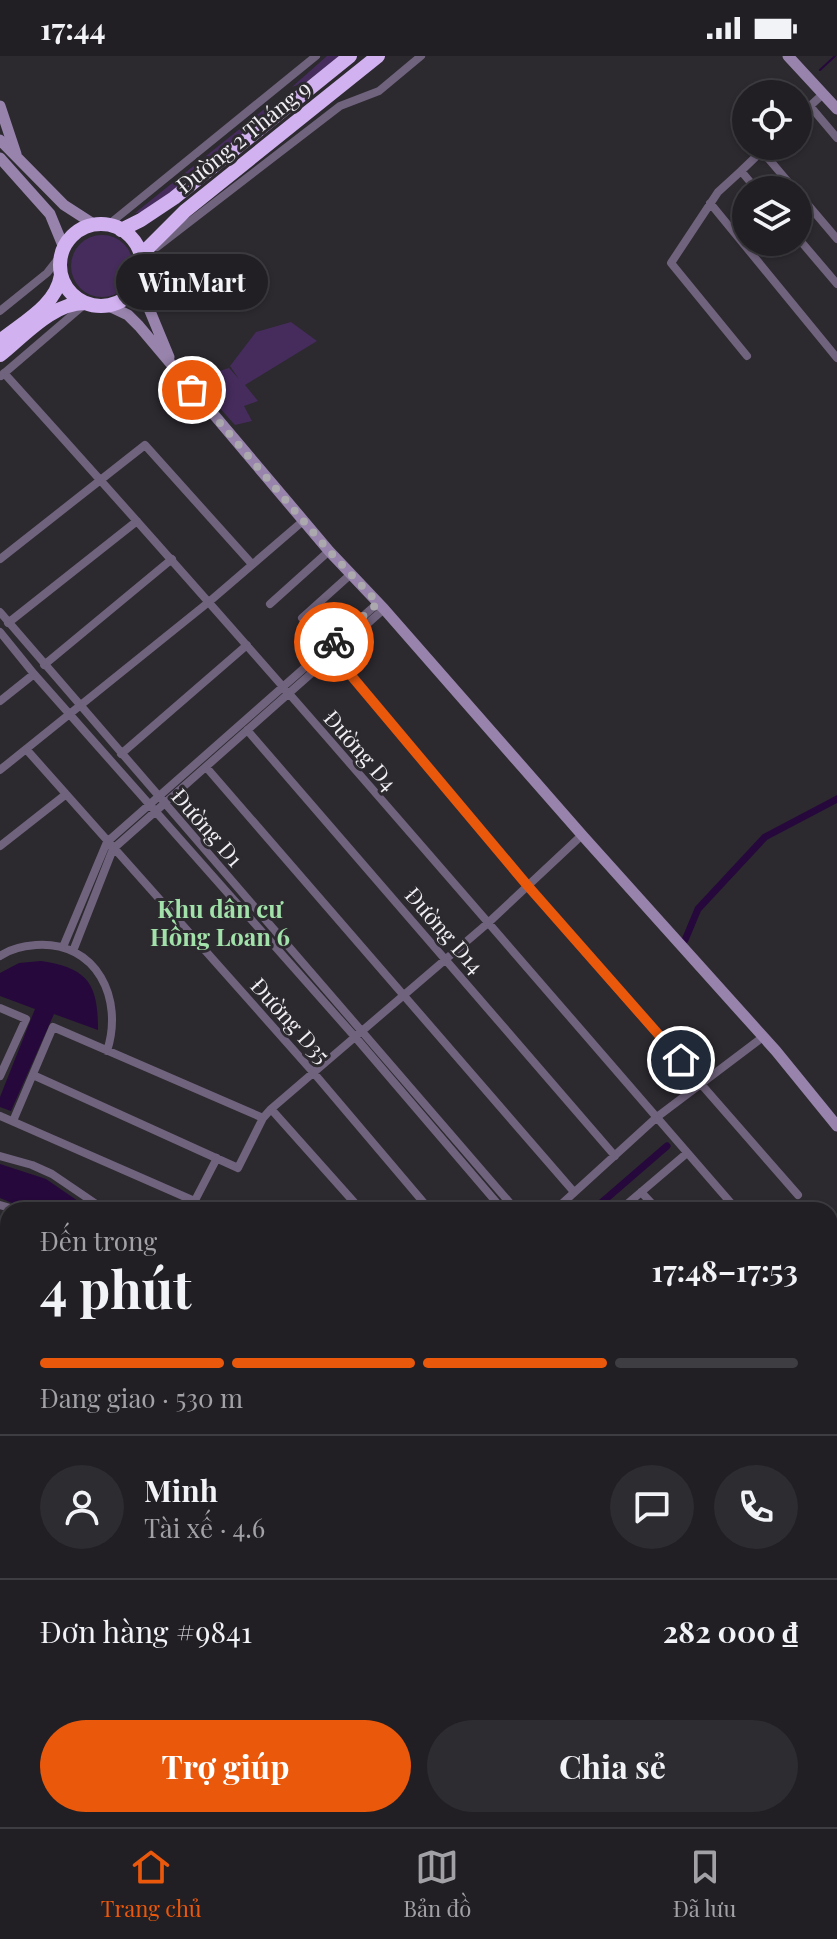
<!DOCTYPE html>
<html lang="vi">
<meta charset="utf-8">
<style>
body{margin:0;font-family:"Playfair Display",serif;background:#2d2c30;color:#f1f3f6;height:100vh;display:flex;flex-direction:column;font-size:30px;white-space:nowrap}
*{box-sizing:border-box;margin:0}
p{font-size:26px;color:#a2a2a6}
.icon{flex:none;width:44px;height:44px;fill:none;stroke:currentColor;stroke-width:2;stroke-linecap:round;stroke-linejoin:round}
.map{position:relative;flex:1;overflow:hidden}
.details{position:absolute;left:0px;top:1146px;width:838px;height:626px;display:flex;flex-direction:column;background:#211f23;border-radius:24px 24px 0 0;box-shadow:0 2px 6px #0004,0 0 0 2px #3e3d41}
.details>*{flex:none}
.tools{position:absolute;left:732px;top:24px;display:grid;gap:16px}
.tools a{display:grid;place-items:center;width:80px;height:80px;border-radius:50%;background:#211f23;box-shadow:0 2px 6px #0004,0 0 0 2px #3e3d41;font-size:40px}
.pin{position:absolute;display:grid;place-items:center;width:68px;height:68px;color:#fff;margin:-34px;border:4px solid #fff;border-radius:50%;box-shadow:0 2px 8px #0007}
.courier{position:absolute;display:grid;place-items:center;width:80px;height:80px;margin:-40px;border:6px solid #ea580c;border-radius:50%;background:#fff;color:#222;box-shadow:0 2px 10px #0007}
.bubble{position:absolute;height:56px;border-radius:28px;background:#211f23;box-shadow:0 2px 6px #0004,0 0 0 2px #3e3d41;font-size:26px;font-weight:700;line-height:56px;text-align:center}
.summary em{font-style:normal;font-weight:700}
.summary div{display:flex;flex-direction:column-reverse}
.summary{display:flex;align-items:center;justify-content:space-between;height:136px;padding:0 40px}
h1{font-size:52px;font-weight:700;line-height:60px}
.bar{display:grid;grid-template-columns:repeat(4,1fr);gap:12px 8px;align-content:center;height:96px;padding:0 40px}
.bar i{height:10px;border-radius:6px;background:#3e3d41}
.bar .on{background:#ea580c}
.bar p{grid-column:span 4}
.line{display:flex;align-items:center;gap:20px;padding:0 40px;border-top:2px solid #3e3d41}
.line div{flex:1}
.round{display:grid;place-items:center;flex:none;width:84px;height:84px;border-radius:42px;background:#2d2c30}
.button{display:flex;gap:16px;margin-top:auto;padding:16px 40px}
.button a{flex:1;height:92px;border-radius:48px;background:#ea580c;color:#fff;font-size:32px;font-weight:700;line-height:92px;text-align:center}
.button a+a{background:#2d2c30;color:#f1f3f6}
.status{display:flex;justify-content:space-between;align-items:center;height:56px;padding:0 40px;background:#211f23;direction:ltr}
.status svg{height:22px;fill:currentColor}
.menu{display:flex;justify-content:space-around;align-items:center;height:112px;border-top:2px solid #3e3d41;background:#211f23;font-size:22px;color:#a2a2a6}
.menu a{display:grid;justify-items:center;gap:4px}
.menu .on{color:#ea580c}
.map>svg:first-child{display:block}
.green{fill:#462c5d}
.water{fill:#26083c}
.lines{fill:none;stroke-linecap:round;stroke-linejoin:round}
.stream{stroke:#26083c;stroke-width:2}
.canal{stroke:#26083c;stroke-width:7}
.street{stroke:#70637d;stroke-width:8}
.secondary{stroke:#9783ab;stroke-width:11}
.highway{stroke:#d1b1f0;stroke-width:14}
.done{stroke:#aba9ae;stroke-width:8;stroke-dasharray:0 14.4}
.route{stroke:#ea580c;stroke-width:10}
.labels{text-anchor:middle;dominant-baseline:central;stroke-width:6;stroke-linejoin:round;paint-order:stroke}
.street-label{font-size:22px;fill:#f0eef2;stroke:#2c292f}
.neighbourhood-label{font-size:24px;font-weight:bold;fill:#a2e2aa;stroke:#2c292f}
</style>
<div class="status"><b>17:44</b><svg viewBox="0 0 49 12"><path d="M0 12V9h3v3zM5 12V6h3v6zM10 12V3h3v9zM15 12V0h3v12zM26 1h20v11H26zM47 4h2v5h-2z"/></svg></div>
<div class="map">
<svg width="837" height="1771" viewBox="0 0 837 1771">
<rect width="100%" height="100%" fill="#2c292f"/>
<path class="green" d="M327 0H342L306 26 292 31Z
M268 50 273 55 162 146 142 156 135 157Z
M71 210a31 31 0 1 1 62 0a31 31 0 1 1-62 0Z
M291 266 317 285 245 329 258 345 244 350 252 365 235 369 194 323 229 312 239 323 230 310 256 276Z"/>
<path class="water" d="M41 905C89 912 98 929 98 974L54 958 11 1055 0 1051V1041L35 953 0 940V917L19 907Z
M0 1108 46 1123 91 1154H29L0 1142Z"/>
<g class="lines">
<path class="stream" d="M820 14 835 0"/>
<path class="canal" d="M685 884 698 853 765 781 837 743
M593 1154 667 1090
M830 1719 837 1725
M689 1771 691 1764"/>
<path class="street" d="M810 50 837 82
M798 61 823 38
M762 95 795 134
M741 115 718 136 671 207 747 300
M757 134 741 115 767 90
M798 137 837 183
M710 147 837 302
M108 169 316 0
M798 182 837 228
M157 191 340 50 379 35 421 0
M0 255 47 217 62 198
M4 317C253 592 494 874 737 1154
M1 320 85 248
M0 503 145 389 251 507
M270 548 329 495
M0 556 516 1154
M302 562 351 518
M8 567 137 465
M0 576 34 618 356 982 503 1154
M328 592 527 829 798 1139
M44 609 172 503
M0 645 34 618
M247 674 615 1100
M26 693 313 1016 430 1154
M121 698 247 589
M206 711 574 1136
M0 714 210 545 303 465
M0 790 65 739
M63 891 107 786 378 547
M73 895 113 793 384 553
M0 900C11 892 23 890 36 889 97 885 124 943 107 995
M0 952 26 963 0 1020
M33 1019 238 1112 263 1062 271 1053 488 867 582 779
M271 1053 361 1154
M0 1060 215 1154
M13 1065 53 971 263 1062
M0 1100 32 1109 52 1118 105 1154
M641 1136 658 1154
M0 1149 17 1154
M190 1154 217 1102
M555 1154 657 1061 763 981
M620 1154 687 1097
M830 1192 837 1186
M830 1454 837 1453
M830 1705 837 1711
M830 1742 837 1747
M673 1771 676 1764
M699 1771 701 1764"/>
<path class="secondary" d="M788 0 837 53
M0 50 16 98
M0 84 64 149 95 169
M0 102 50 158 64 192
M138 226 169 301
M107 249 128 259 139 270 329 495 384 553 582 779 776 995 837 1070"/>
<path class="highway" d="M60 209a41 41 0 1 1 82 0a41 41 0 1 1-82 0Z
M121 174 141 164 174 142 350 0
M141 199 185 155 378 0
M0 285C23 266 56 250 61 219
M0 299C24 280 53 246 86 247"/>
</g>
<g class="lines">
<path class="done" d="M192 334 329 495 378 547 334 586"/>
<path class="route" d="M334 586 328 592 527 829 681 1004"/>
</g>
<g class="labels">
<g class="street-label">
<text transform="translate(243 80) rotate(-39)">Đường 2 Tháng 9</text>
<text transform="translate(361 694) rotate(49)">Đường D4</text>
<text transform="translate(208 771) rotate(49)">Đường D1</text>
<text transform="translate(445 874) rotate(49)">Đường D14</text>
<text transform="translate(291 964) rotate(48)">Đường D35</text>
</g>
<g class="neighbourhood-label">
<text x="220" y="852">Khu dân cư<tspan x="220" dy="28">Hồng Loan 6</tspan></text>
</g>
</g>
</svg>
<div class="tools">
<a><svg class="icon" aria-label="locate" viewBox="0 0 24 24"><circle cx="12" cy="12" r="6"/><path d="M12 2v4M12 18v4M2 12h4M18 12h4"/></svg></a>
<a><svg class="icon" aria-label="layers" viewBox="0 0 24 24"><path d="M12 4l9 5-9 5-9-5zM3 14l9 5 9-5"/></svg></a>
</div>
<div class="pin" style="left:192px;top:334px;background:#ea580c"><svg class="icon" aria-label="bag" viewBox="0 0 24 24"><path d="M5 8h14l-1 12H6zM9 8a3 3 0 0 1 6 0"/></svg></div>
<div class="pin" style="left:681px;top:1004px;background:#1f2937"><svg class="icon" aria-label="home" viewBox="0 0 24 24"><path d="M3 11l9-7 9 7M6 9v11h12V9"/></svg></div>
<div class="courier" style="left:334px;top:586px"><svg class="icon" aria-label="bike" viewBox="0 0 24 24"><circle cx="6" cy="16" r="4"/><circle cx="18" cy="16" r="4"/><path d="M6 16l4-8h5l3 8M10 8l3 8H6M13 5h3"/></svg></div>
<div class="bubble" style="left:116px;top:198px;width:152px">WinMart</div>
<section class="details">
<div class="summary"><div><h1>4 phút</h1><p>Đến trong</p></div><em>17:48–17:53</em></div>
<div class="bar"><i class="on"></i><i class="on"></i><i class="on"></i><i></i><p>Đang giao · 530 m</p></div>
<div class="line" style="height:144px"><a class="round"><svg class="icon" aria-label="person" viewBox="0 0 24 24"><circle cx="12" cy="8" r="4"/><path d="M4 21q1-7 8-7t8 7"/></svg></a><div><b>Minh</b><p>Tài xế · 4.6</p></div><a class="round"><svg class="icon" aria-label="chat" viewBox="0 0 24 24"><path d="M4 5h16v11H9l-5 4z"/></svg></a><a class="round"><svg class="icon" aria-label="phone" viewBox="0 0 24 24"><path d="M5 4h4l2 5-3 2q2 4 5 5l2-3 5 2v4C11 20 4 13 5 4z"/></svg></a></div>
<div class="line" style="height:104px"><div>Đơn hàng #9841</div><b>282 000 ₫</b></div>
<div class="button"><a>Trợ giúp</a><a>Chia sẻ</a></div>
</section>
</div>
<nav class="menu">
<a class="on"><svg class="icon" aria-label="home" viewBox="0 0 24 24"><path d="M3 11l9-7 9 7M6 9v11h12V9"/></svg>Trang chủ</a>
<a><svg class="icon" aria-label="map" viewBox="0 0 24 24"><path d="M3 6l6-2 6 2 6-2v14l-6 2-6-2-6 2zM9 4v14M15 6v14"/></svg>Bản đồ</a>
<a><svg class="icon" aria-label="saved" viewBox="0 0 24 24"><path d="M7 4h10v16l-5-4-5 4z"/></svg>Đã lưu</a>
</nav>
